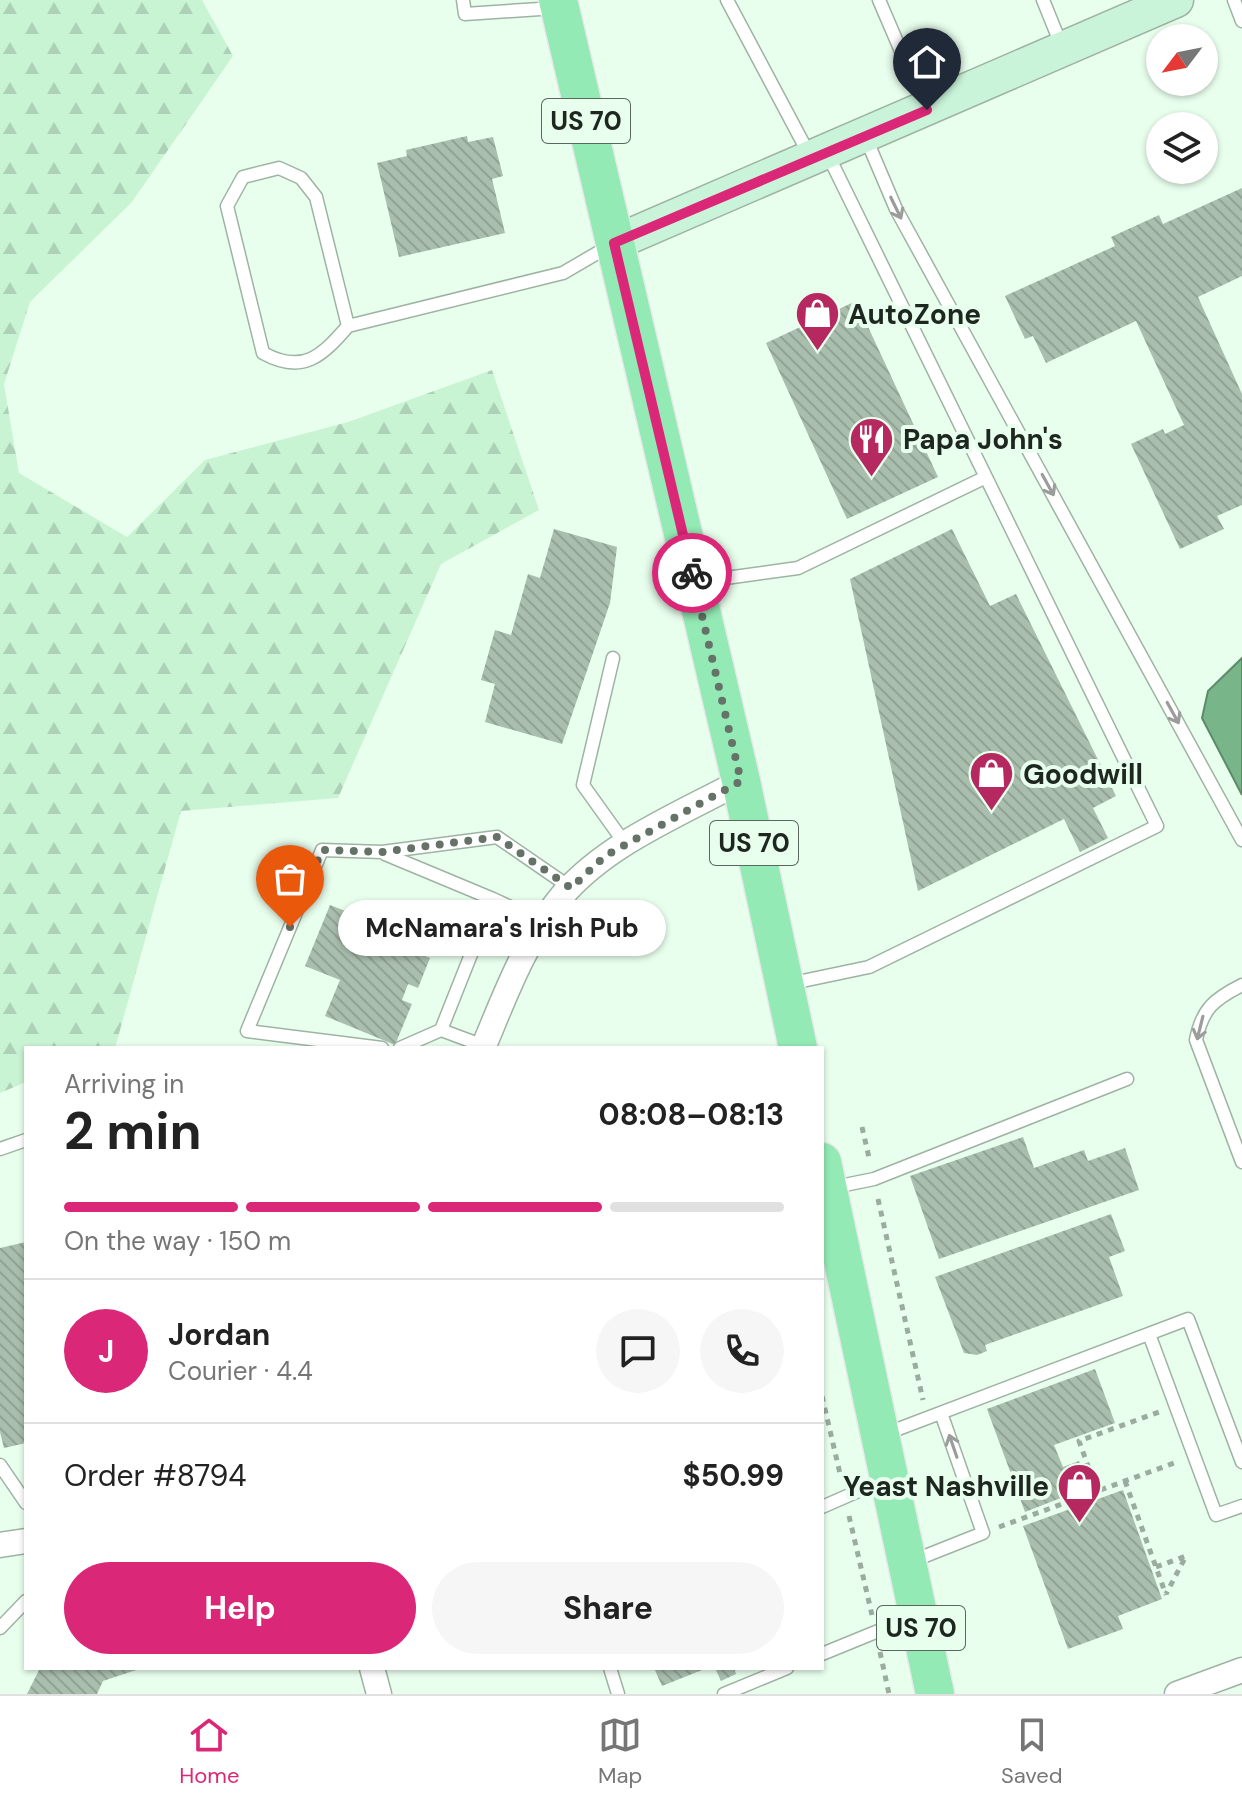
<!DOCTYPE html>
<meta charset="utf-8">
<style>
body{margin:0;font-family:"DM Sans",sans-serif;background:#f6f6f6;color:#222;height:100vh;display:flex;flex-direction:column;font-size:30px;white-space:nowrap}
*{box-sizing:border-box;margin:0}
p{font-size:26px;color:#767676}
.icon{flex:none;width:44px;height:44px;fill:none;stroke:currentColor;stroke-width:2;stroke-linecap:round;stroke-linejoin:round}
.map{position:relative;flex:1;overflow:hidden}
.sheet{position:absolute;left:24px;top:1046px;width:800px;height:624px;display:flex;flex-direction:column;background:#fff;border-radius:0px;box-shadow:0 2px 6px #0004}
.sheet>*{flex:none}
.needle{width:52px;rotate:238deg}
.fabs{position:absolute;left:1146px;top:24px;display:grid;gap:16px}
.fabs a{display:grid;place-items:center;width:72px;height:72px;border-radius:50%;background:#fff;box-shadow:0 2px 6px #0004;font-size:40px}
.pin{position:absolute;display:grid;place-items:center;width:68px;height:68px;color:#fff;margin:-82px -34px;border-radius:50% 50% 50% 0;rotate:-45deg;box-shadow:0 0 8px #0007}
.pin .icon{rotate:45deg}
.courier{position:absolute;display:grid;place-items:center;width:80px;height:80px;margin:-40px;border:6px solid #db2777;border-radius:50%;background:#fff;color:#222;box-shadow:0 2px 10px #0007}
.bubble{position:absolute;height:56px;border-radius:28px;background:#fff;box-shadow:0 2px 6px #0004;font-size:26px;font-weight:700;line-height:56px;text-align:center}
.overview em{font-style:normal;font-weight:700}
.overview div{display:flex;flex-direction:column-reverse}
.overview{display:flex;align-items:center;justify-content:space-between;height:136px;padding:0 40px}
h1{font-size:52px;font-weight:700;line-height:60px}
.bar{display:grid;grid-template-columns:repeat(4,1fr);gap:12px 8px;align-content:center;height:96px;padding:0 40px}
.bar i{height:10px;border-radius:6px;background:#e0e0e0}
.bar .selected{background:#db2777}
.bar p{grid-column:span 4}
.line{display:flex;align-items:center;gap:20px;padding:0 40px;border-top:2px solid #e0e0e0}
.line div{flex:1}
.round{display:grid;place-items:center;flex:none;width:84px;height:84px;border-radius:42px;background:#f6f6f6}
.button{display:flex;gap:16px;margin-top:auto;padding:16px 40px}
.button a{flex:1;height:92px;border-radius:48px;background:#db2777;color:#fff;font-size:32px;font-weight:700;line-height:92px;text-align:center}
.button a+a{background:#f6f6f6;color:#222}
.tab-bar{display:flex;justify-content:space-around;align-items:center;height:112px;border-top:2px solid #e0e0e0;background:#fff;font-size:22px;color:#767676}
.tab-bar a{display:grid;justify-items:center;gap:4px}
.tab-bar .selected{color:#db2777}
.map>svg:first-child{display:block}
.forest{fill:url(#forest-firs)}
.water{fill:#78b689;stroke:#5d8b6a;stroke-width:2}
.building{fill:url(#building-back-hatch)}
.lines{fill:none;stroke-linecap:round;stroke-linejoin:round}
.service-casing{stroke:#9eb3a3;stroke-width:15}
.minor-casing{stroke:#9eb3a3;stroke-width:27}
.secondary-casing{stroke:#9eb3a3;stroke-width:37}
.primary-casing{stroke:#e8e9e9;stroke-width:41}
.path{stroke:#9bab9e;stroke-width:5;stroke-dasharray:6 6;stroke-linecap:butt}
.service{stroke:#fff;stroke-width:12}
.minor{stroke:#fff;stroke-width:24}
.secondary{stroke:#caf4da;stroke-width:34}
.primary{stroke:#94eab5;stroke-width:38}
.oneway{stroke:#9a9d9b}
.done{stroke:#657268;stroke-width:8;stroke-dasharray:0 14.4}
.route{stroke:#db2777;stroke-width:10}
.labels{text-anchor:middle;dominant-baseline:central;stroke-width:8;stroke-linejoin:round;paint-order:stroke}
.shield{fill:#e9ffee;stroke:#5b675e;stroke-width:2}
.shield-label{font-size:26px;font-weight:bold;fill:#1e2620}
.poi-label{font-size:28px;font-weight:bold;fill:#1e2620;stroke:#e9ffee;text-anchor:start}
</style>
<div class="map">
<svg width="1242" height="1694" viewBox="0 0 1242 1694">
<defs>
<pattern id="forest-firs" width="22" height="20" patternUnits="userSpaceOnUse" patternTransform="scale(2)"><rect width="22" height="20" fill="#c9f4d4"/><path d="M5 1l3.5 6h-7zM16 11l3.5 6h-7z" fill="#acd1b6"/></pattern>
<pattern id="building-back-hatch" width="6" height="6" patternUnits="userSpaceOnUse" patternTransform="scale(2)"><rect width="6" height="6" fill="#a9bead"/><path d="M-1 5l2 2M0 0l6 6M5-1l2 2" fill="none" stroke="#91a395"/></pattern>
</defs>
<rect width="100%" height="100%" fill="#e9ffee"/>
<path class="forest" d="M0 0H202L233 56 132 202 30 302 4 384 19 473 127 537 205 460 348 422 492 370 539 510 441 564 338 798 181 811 115 1048H26V1082L0 1093Z"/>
<path class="water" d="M1242 658V795L1202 718 1208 691Z"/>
<path class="building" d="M467 136 468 142 493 137 503 176 492 179 505 233 399 257 377 163 407 156 406 150Z
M1242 188V276L1198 297 1242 394V505L1217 516 1224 529 1180 549 1131 444 1163 429 1165 434 1184 425 1136 321 1046 363 1033 336 1025 339 1005 296 1115 246 1111 237 1159 215 1163 224Z
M856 301 938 477 847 519 766 343Z
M554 529 617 547 610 603 562 744 485 722 495 684 481 680 495 630 511 635 528 574 540 578Z
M952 529 990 606 1016 594 1116 796 1093 808 1108 838 1080 852 1064 819 918 891 850 579Z
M330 905 353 914 354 910 368 916 369 913 397 924 400 914 429 926 426 935 431 937 423 955 430 958 418 988 408 984 402 1000 412 1004 395 1045 325 1016 340 980 305 966Z
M1023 1137 1034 1168 1084 1150 1088 1161 1125 1148 1139 1190 939 1259 910 1176Z
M1111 1214 1125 1251 1109 1257 1123 1296 985 1345 987 1351 977 1355 964 1353 935 1277Z
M26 1242V1443L4 1448 0 1432V1248Z
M1095 1369 1115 1423 1054 1445 1063 1467 1079 1461 1089 1487 1025 1512 987 1409Z
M1123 1490 1162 1599 1118 1616 1123 1629 1068 1649 1023 1526Z
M40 1668H139V1669L103 1681 97 1694H27Z
M654 1668H707L662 1686Z
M715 1668H734L736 1674 721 1681Z"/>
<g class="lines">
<defs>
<path id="service" d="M463 0 465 14 555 8
M727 0 810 156
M879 0 925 107
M1043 0 1062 47
M1234 0 1242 21
M865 136 896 209 1242 840
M348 326 316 197 301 178 279 168 243 177 227 206 263 353C303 375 322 356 348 326L563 273 611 245
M697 582 798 568 986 477
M613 658 583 785 626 845
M385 854 493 899
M788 984 869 967 1157 826 827 153
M1242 985C1214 999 1202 1009 1196 1040L1242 1162
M441 1030 493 899 543 922
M382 1048 247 1031 322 850 382 852 497 837 571 888
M400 1048 441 1030 484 1046
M0 1149 26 1140
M830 1188 874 1179 1127 1079
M1149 1334 1216 1515 1242 1506
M885 1434 1188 1319 1242 1462
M0 1465 26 1503
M822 1507 886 1479
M910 1562 983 1533 941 1413
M0 1628 26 1601
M822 1654 915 1616
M610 1668 618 1694
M724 1694 787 1668"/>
<path id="minor" d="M483 1048C505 996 525 940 562 896 607 843 681 814 741 781
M0 1545 26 1541
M372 1668 379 1694
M1177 1694 1242 1670"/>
<path id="secondary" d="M614 243 1176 0"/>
<path id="primary" d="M558 0 741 781 798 1048
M822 1162 935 1694"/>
</defs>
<use href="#service" class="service-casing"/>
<use href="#minor" class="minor-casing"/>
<use href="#secondary" class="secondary-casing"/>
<use href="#primary" class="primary-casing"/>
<path class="path" d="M862 1127 870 1162
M878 1199 923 1400
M822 1396 841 1478
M1125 1481 1166 1595
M1097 1491 1079 1441 1159 1412
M849 1516 872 1615
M999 1527 1177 1462
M1156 1567 1186 1556 1166 1594
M880 1652 889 1694"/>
<use href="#service" class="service"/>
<use href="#minor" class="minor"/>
<use href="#secondary" class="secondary"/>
<use href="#primary" class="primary"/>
</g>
<defs><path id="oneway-shaft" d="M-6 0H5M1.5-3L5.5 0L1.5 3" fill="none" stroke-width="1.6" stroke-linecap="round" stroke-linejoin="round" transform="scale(2)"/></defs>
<g class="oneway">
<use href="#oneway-shaft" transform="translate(896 208) rotate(64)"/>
<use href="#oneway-shaft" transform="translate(1048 485) rotate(61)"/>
<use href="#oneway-shaft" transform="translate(1173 713) rotate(61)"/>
<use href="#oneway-shaft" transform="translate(1200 1028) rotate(104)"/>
<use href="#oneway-shaft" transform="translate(953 1446) rotate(-109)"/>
</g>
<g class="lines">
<path class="done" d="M290 927 322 850 382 852 497 837 571 888 605 856 741 781 692 573"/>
<path class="route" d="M692 573 614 243 927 110"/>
</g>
<defs>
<symbol id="shop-pin" viewBox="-11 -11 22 30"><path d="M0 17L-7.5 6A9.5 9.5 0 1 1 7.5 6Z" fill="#b62960" stroke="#e9ffee"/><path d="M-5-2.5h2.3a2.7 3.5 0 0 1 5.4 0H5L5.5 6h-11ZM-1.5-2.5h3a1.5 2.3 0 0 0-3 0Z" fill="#fff"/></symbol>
<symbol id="restaurant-pin" viewBox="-11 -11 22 30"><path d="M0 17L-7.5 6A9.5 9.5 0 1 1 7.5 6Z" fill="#b62960" stroke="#e9ffee"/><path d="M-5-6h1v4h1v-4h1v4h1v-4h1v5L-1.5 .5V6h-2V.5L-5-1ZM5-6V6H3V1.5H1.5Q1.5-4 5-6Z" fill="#fff"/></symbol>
</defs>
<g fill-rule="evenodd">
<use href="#shop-pin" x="792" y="288" width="51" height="69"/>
<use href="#restaurant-pin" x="846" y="414" width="51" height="69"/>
<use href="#shop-pin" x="966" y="748" width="51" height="69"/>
<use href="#shop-pin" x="1054" y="1460" width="51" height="69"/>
</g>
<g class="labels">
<g class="shield">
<rect x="542" y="99" width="88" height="44" rx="6"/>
<rect x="710" y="821" width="88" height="44" rx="6"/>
<rect x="877" y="1606" width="88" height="44" rx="6"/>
</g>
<g class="shield-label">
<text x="586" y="121">US 70</text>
<text x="754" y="843">US 70</text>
<text x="921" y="1628">US 70</text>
</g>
<g class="poi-label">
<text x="848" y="314">AutoZone</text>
<text x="903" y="439">Papa John's</text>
<text x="1023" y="774">Goodwill</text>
<text x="1049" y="1486" text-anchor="end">Yeast Nashville</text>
</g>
</g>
</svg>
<div class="fabs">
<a><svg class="needle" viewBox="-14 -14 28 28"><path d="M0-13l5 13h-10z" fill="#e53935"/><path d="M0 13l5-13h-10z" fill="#767676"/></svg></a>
<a><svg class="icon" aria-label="layers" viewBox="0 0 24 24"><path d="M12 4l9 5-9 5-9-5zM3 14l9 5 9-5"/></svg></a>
</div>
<div class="pin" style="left:290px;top:927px;background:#ea580c"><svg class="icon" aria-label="bag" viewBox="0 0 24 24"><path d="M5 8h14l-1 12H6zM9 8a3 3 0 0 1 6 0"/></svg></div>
<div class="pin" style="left:927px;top:110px;background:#1f2937"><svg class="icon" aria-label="home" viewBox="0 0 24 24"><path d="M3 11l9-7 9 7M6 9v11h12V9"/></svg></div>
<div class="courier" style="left:692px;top:573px"><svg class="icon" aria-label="bike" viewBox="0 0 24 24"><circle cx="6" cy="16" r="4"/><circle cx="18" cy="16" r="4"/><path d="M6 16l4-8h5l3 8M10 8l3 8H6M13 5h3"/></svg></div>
<div class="bubble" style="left:338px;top:900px;width:328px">McNamara's Irish Pub</div>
<section class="sheet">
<div class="overview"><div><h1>2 min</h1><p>Arriving in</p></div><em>08:08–08:13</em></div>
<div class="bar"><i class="selected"></i><i class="selected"></i><i class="selected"></i><i></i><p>On the way · 150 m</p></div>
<div class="line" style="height:144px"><b class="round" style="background:#db2777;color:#fff">J</b><div><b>Jordan</b><p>Courier · 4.4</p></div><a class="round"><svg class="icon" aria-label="chat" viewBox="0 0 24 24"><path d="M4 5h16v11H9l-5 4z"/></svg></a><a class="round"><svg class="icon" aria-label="phone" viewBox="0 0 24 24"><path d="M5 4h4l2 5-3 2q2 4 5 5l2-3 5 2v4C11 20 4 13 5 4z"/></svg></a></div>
<div class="line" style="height:104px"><div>Order #8794</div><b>$50.99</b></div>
<div class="button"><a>Help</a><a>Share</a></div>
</section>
</div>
<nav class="tab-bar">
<a class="selected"><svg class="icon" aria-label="home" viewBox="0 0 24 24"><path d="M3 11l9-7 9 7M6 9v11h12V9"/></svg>Home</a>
<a><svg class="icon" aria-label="map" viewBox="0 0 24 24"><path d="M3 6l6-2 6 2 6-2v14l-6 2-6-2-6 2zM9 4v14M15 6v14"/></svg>Map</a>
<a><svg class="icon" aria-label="saved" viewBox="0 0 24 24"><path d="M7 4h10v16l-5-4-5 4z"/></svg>Saved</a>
</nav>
